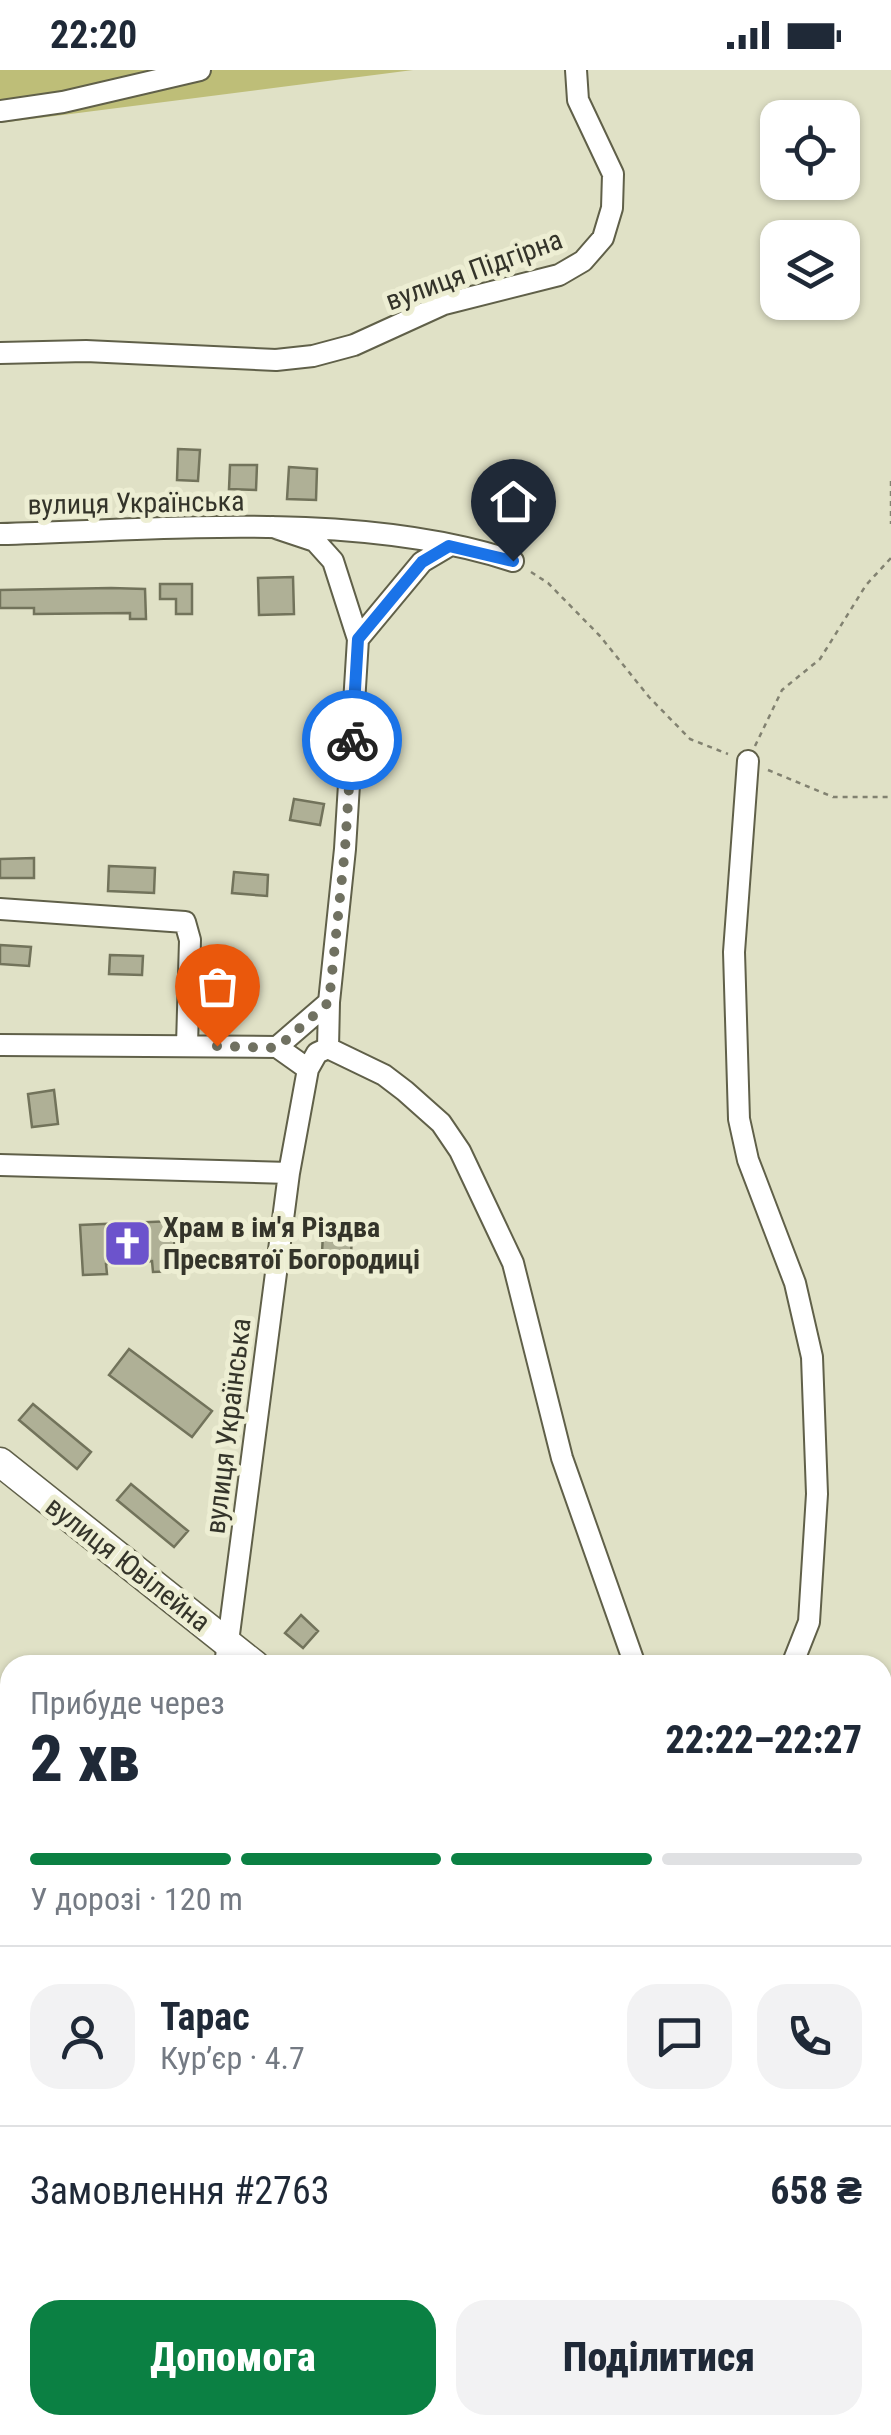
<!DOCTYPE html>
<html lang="uk">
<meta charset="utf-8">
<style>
body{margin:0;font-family:"Roboto Condensed",sans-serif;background:#f2f2f3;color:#1f2937;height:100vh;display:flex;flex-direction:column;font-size:38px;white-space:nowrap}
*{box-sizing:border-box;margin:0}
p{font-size:32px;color:#747a83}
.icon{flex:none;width:55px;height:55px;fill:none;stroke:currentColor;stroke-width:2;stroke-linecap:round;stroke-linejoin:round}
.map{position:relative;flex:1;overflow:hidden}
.side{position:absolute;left:0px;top:1585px;width:892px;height:780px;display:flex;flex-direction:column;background:#fff;border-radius:30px 30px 0 0;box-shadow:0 2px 8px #0004}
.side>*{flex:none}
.fabs{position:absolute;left:760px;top:30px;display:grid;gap:20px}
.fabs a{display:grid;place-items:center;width:100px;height:100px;border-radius:20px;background:#fff;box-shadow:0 2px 8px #0004;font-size:50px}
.pin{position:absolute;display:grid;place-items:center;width:85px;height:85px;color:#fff;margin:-102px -42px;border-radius:50% 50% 50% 0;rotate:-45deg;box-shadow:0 0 10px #0007}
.pin .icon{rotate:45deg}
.courier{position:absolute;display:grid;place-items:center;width:100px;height:100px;margin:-50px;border:8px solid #1a73e8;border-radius:50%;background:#fff;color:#222;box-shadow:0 2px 12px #0007}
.head em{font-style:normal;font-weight:800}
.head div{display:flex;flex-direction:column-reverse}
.head{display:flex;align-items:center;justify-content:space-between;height:170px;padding:0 30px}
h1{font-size:65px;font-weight:800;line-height:75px}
.bar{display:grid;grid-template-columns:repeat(4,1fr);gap:15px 10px;align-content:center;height:120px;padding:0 30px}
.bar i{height:12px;border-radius:8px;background:#e0e1e3}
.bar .selected{background:#0b8043}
.bar p{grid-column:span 4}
.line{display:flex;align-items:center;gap:25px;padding:0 30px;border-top:2px solid #e0e1e3}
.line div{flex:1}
.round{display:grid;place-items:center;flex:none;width:105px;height:105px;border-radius:30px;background:#f2f2f3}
.action{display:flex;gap:20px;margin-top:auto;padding:20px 30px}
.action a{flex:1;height:115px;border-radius:30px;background:#0b8043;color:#fff;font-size:40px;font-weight:800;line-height:115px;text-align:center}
.action a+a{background:#f2f2f3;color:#1f2937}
.status{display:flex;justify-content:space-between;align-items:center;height:70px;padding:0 50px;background:#fff;direction:ltr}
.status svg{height:28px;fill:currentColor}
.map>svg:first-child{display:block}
.green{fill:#bebe78}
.building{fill:#afb096;stroke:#72735b;stroke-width:2.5}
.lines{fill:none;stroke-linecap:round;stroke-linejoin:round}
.lane-casing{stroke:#606049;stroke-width:14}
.street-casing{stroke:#606049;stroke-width:24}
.secondary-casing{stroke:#606049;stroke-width:31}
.path{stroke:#828271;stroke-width:2.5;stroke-dasharray:5 5;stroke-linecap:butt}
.lane{stroke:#fff;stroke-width:10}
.street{stroke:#fff;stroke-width:20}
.secondary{stroke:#fff;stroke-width:28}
.done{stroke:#707161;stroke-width:10;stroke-dasharray:0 18}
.route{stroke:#1a73e8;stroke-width:12}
.labels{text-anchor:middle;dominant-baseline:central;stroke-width:10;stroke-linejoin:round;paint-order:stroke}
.street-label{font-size:28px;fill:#34342a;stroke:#edeed3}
.poi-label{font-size:28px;font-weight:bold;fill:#34342a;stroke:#edeed3;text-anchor:start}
</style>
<div class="status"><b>22:20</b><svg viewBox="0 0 49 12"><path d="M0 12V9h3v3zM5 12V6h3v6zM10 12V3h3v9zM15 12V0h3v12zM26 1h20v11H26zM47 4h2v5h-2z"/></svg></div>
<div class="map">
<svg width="891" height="2365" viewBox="0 0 891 2365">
<rect width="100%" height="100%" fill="#e0e1c6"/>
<path class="green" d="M0 0H413L0 53Z"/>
<path class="building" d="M178 379 200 380 198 411 177 410Z
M230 395H257L256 420 229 419Z
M289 397 317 399 316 430 287 429Z
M293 507 294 544 259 545 258 508Z
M160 514H192V544H176V529H160Z
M111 518 145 519 146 549H130V543L34 544V538H0V520Z
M294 729 324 734 320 755 290 750Z
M34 788V808H0V789Z
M109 796 155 798 154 823 108 821Z
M234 802 268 805 267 826 232 823Z
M0 875 31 877 29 896 0 894Z
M110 885 143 886 142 905 109 904Z
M54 1020 58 1054 32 1057 28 1024Z
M173 1151 176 1201 153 1202 152 1191 106 1194 107 1204 83 1205 80 1155Z
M323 1163 352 1165 351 1185 322 1183Z
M129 1279 212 1341 192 1367 109 1305Z
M33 1334 91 1382 77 1399 19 1350Z
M131 1414 188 1461 174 1477 117 1430Z
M301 1545 318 1561 303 1578 285 1563Z"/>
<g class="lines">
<defs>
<path id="lane" d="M882 1796 891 1788
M0 1962 10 1963
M659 2355V2365"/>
<path id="street" d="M0 41 63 32 200 0
M0 283 86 281 276 290 313 286 354 275 444 234 559 205 583 191 603 168 612 138 613 104 578 30 576 0
M0 464C162 460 358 440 513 491
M358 569 422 492 449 476
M748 691 734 882 739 1049 748 1090 795 1213 812 1287 817 1424 809 1552 792 1595
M0 839 185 852 190 870 187 975
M0 975 277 977 308 999
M277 977 329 932
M328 978 384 1005 405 1021 441 1053 460 1081 513 1193 562 1388 635 1595
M0 1095 289 1103
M225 1595 289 1103 308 999 317 983 328 978 329 932 345 779 358 569 333 491 315 471 273 457
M0 2125 10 2126"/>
<path id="secondary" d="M0 1392 255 1595
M882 1972 891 1971"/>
</defs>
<use href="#lane" class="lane-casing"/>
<use href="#street" class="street-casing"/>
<use href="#secondary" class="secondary-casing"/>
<path class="path" d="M891 411V454
M531 502 548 513 600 566 649 627 690 669 728 684
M755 676 782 620 820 589 866 515 891 488
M768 700 833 727H891"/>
<use href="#lane" class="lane"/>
<use href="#street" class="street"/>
<use href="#secondary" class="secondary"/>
</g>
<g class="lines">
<path class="done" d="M217 976 277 978 329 932 345 779 352 670"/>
<path class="route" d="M352 670 358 569 422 492 449 476 513 491"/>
</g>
<defs>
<symbol id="church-square" viewBox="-11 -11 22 22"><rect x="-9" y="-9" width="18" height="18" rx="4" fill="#6c53cc" stroke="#edeed3"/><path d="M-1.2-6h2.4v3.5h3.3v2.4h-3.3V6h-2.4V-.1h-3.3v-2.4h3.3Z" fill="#fff"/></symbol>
</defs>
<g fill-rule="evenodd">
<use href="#church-square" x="100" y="1146" width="55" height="55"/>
</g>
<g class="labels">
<g class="street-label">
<text transform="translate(474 200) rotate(-20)">вулиця Підгірна</text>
<text transform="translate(136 433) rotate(-1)">вулиця Українська</text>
<text transform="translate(228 1356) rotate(-83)">вулиця Українська</text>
<text transform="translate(128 1494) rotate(38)">вулиця Ювілейна</text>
</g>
<g class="poi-label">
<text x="163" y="1157">Храм в ім'я Різдва<tspan x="163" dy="32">Пресвятої Богородиці</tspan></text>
</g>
</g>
</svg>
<div class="fabs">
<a><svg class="icon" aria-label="locate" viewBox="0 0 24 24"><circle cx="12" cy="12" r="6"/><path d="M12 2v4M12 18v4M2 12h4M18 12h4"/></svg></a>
<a><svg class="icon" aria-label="layers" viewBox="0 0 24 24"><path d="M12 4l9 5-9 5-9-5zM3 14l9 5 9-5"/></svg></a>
</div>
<div class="pin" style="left:217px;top:976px;background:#ea580c"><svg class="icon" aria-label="bag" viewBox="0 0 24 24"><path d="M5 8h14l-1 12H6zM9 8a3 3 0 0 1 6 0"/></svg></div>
<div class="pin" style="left:513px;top:491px;background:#1f2937"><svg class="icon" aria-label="home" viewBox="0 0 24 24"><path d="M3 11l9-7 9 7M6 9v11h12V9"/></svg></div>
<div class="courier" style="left:352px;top:670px"><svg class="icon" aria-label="bike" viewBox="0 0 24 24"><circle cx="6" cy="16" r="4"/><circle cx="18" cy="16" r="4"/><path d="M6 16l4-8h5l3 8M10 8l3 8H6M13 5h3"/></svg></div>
<section class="side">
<div class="head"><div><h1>2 хв</h1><p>Прибуде через</p></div><em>22:22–22:27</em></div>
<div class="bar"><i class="selected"></i><i class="selected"></i><i class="selected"></i><i></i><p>У дорозі · 120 m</p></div>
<div class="line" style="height:180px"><a class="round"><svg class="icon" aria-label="person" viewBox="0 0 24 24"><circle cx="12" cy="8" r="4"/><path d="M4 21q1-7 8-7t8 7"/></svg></a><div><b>Тарас</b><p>Кур’єр · 4.7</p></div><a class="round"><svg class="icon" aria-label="chat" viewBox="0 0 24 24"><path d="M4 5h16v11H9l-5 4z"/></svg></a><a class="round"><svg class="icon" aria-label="phone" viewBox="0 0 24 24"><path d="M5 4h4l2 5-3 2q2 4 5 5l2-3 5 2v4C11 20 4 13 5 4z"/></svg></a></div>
<div class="line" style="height:130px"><div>Замовлення #2763</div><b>658 ₴</b></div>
<div class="action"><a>Допомога</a><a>Поділитися</a></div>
</section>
</div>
